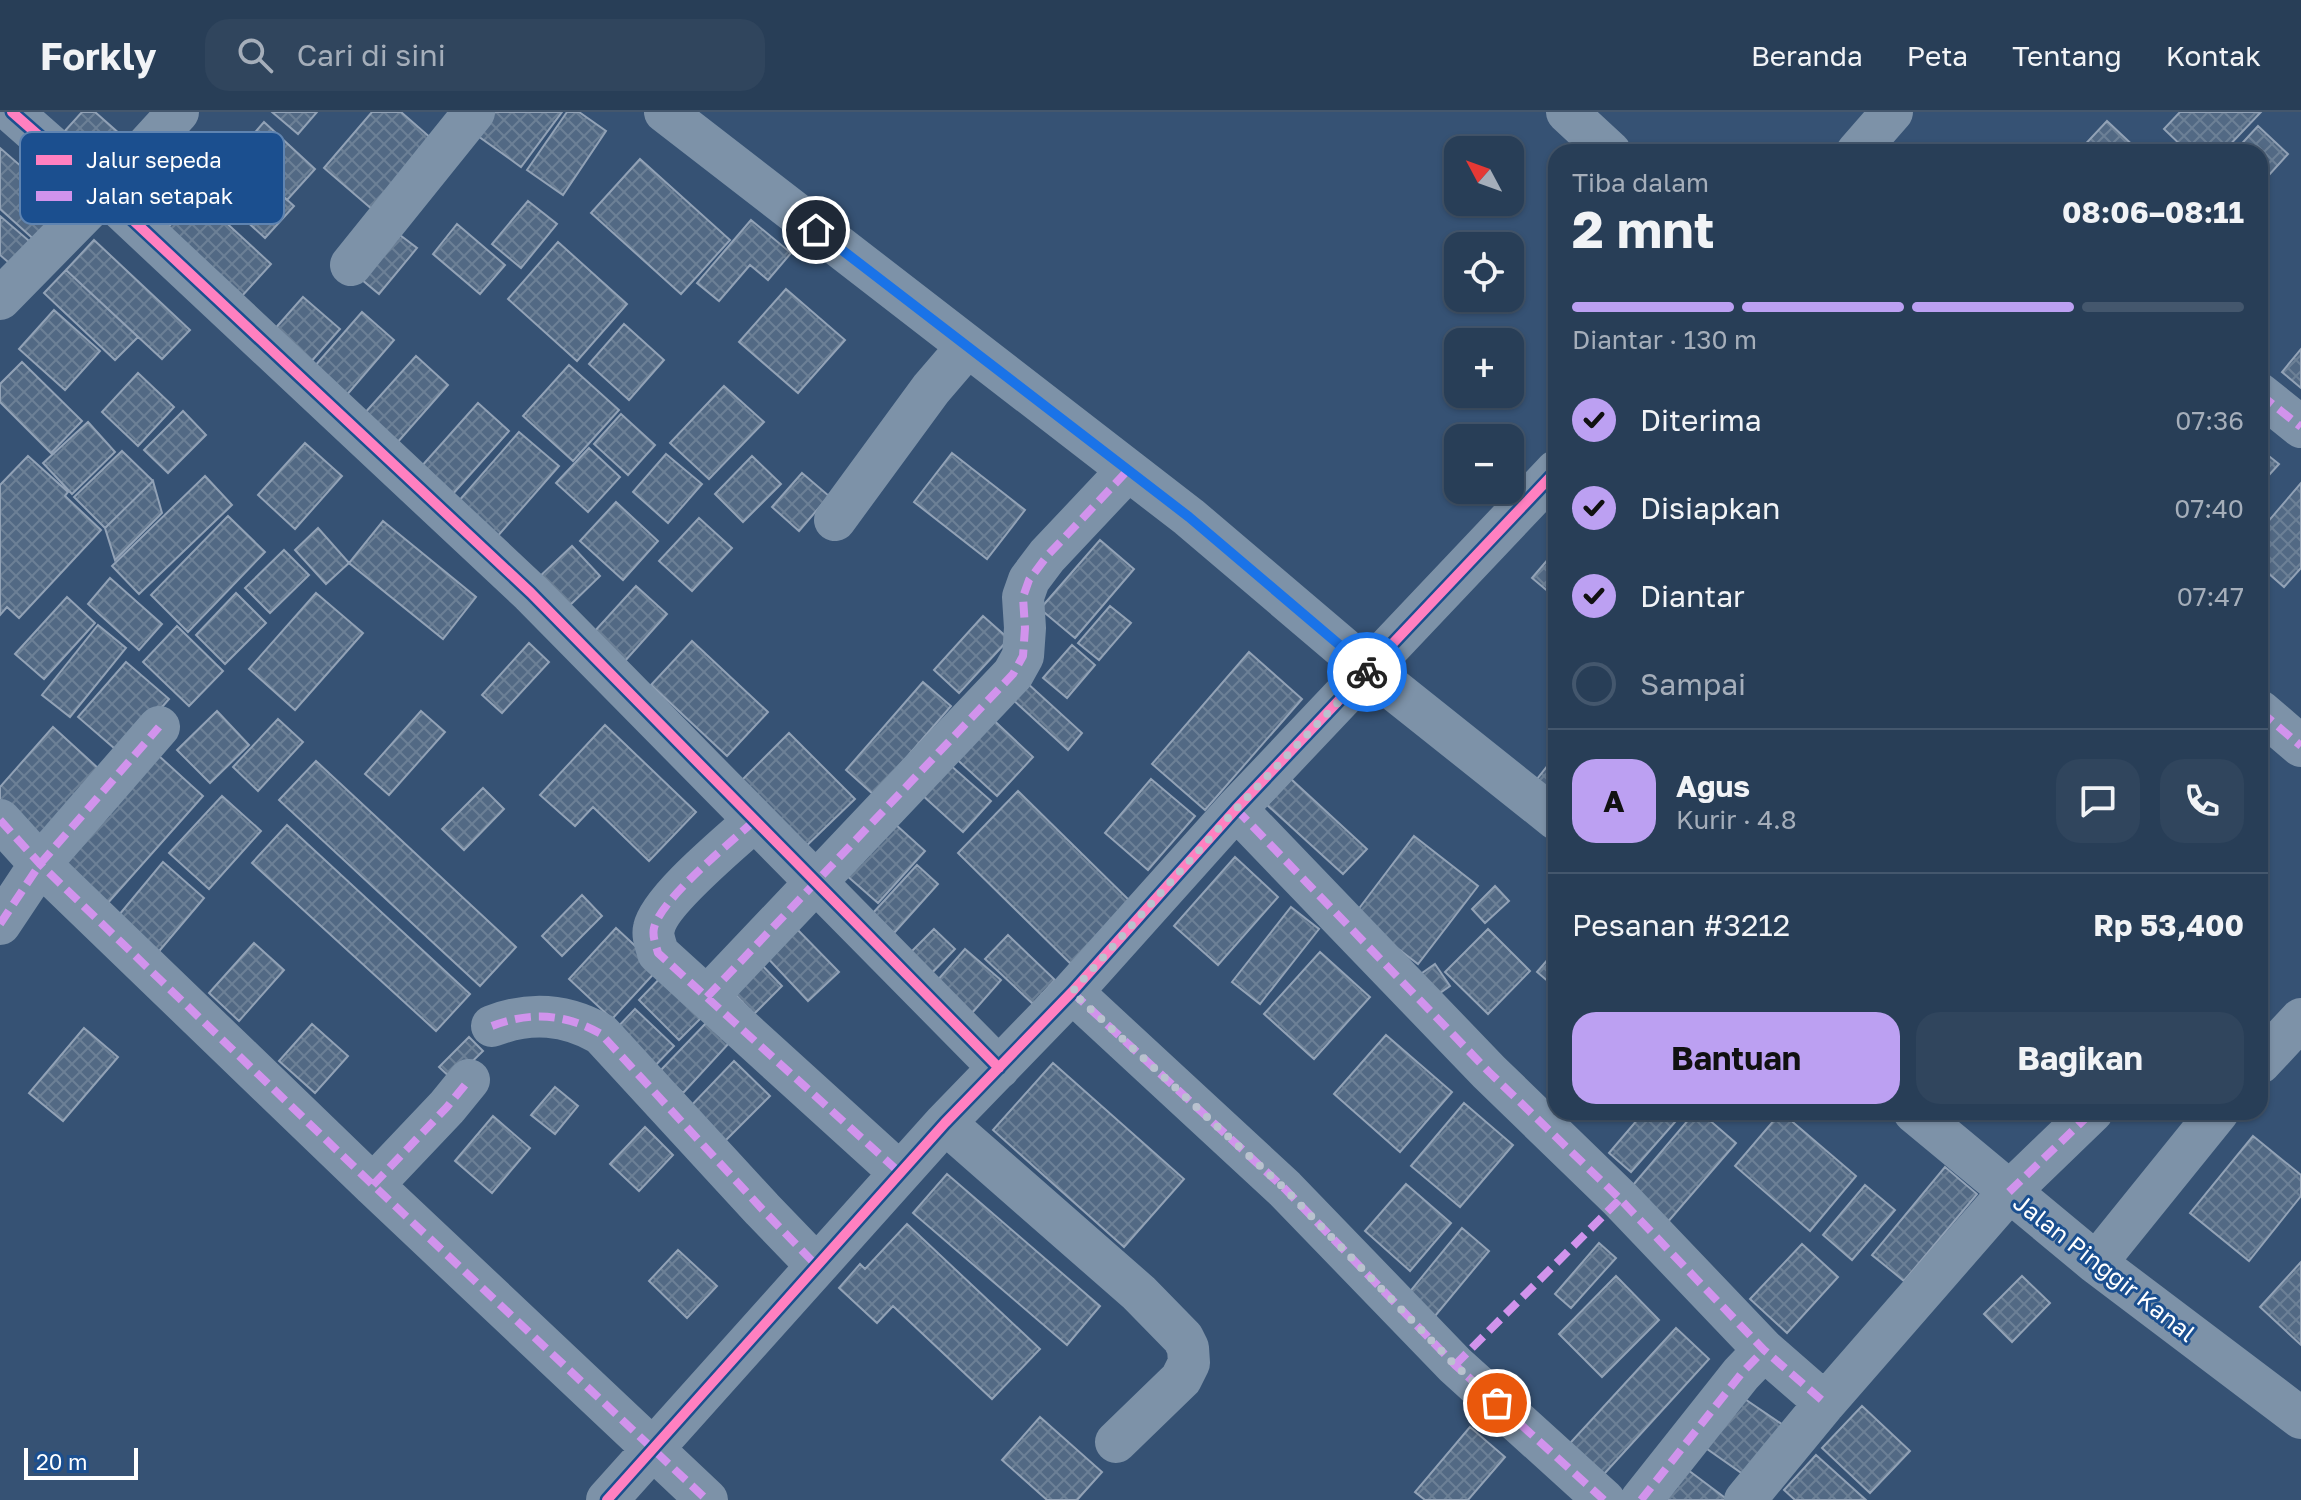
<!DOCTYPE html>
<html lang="id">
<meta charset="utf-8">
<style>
body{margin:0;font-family:"Golos Text",sans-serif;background:#30455d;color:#f1f3f6;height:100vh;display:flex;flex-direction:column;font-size:30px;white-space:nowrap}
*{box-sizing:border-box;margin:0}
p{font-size:26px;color:#a5aeba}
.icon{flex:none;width:44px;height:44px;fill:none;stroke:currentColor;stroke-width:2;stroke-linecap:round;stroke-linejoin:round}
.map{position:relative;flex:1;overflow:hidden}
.side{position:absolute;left:1548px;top:32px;width:720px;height:976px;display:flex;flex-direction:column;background:#283e57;border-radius:24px;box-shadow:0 2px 6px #0004,0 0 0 2px #44576d}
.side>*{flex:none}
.needle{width:52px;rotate:311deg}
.buttons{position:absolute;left:1444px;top:24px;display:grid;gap:16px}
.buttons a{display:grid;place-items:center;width:80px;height:80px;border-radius:16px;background:#283e57;box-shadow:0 2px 6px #0004,0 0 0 2px #44576d;font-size:40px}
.scale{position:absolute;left:24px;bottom:20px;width:114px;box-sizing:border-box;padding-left:8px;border:4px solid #fff;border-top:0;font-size:22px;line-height:28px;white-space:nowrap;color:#fff;-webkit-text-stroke:6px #1b4f8f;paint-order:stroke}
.pin{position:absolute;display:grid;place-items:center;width:68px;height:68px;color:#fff;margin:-34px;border:4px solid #fff;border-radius:50%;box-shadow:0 2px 8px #0007}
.courier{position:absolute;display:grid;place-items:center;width:80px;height:80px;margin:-40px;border:6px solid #1a73e8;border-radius:50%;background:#fff;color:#222;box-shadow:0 2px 10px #0007}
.headline em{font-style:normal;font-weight:700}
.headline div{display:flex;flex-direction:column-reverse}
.headline{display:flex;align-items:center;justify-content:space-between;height:136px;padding:0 24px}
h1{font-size:52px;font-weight:700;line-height:60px}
.bar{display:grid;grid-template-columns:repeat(4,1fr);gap:12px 8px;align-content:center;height:96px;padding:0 24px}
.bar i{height:10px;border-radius:6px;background:#44576d}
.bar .current{background:#bca0f2}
.bar p{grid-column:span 4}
.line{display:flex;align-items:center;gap:20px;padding:0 24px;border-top:2px solid #44576d}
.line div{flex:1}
.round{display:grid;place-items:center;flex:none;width:84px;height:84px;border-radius:24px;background:#30455d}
ol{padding:0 24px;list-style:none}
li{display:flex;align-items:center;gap:24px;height:88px}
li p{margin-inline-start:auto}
li .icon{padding:8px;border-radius:50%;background:#bca0f2;color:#111;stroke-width:4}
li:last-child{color:#a5aeba}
li i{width:44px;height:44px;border:4px solid #44576d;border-radius:50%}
.primary-button{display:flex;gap:16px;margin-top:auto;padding:16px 24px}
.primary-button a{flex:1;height:92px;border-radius:24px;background:#bca0f2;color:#111;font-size:32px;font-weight:700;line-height:92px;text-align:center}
.primary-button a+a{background:#30455d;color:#f1f3f6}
header{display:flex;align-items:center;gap:48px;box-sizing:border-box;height:112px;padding:0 40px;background:#283e57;border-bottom:2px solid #44576d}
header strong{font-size:38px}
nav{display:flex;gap:44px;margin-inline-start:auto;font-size:28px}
.search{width:560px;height:72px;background:#30455d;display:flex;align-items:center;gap:20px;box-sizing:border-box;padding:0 28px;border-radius:24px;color:#a5aeba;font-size:30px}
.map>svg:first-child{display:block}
.building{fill:url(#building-cross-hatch);stroke:#92a2b6;stroke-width:2}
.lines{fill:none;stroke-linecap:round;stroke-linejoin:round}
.minor{stroke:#7d92a8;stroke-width:42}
.quiet{stroke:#d193ec;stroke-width:8;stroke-dasharray:16 8;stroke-linecap:butt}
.cycleway-casing{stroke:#1b4f8f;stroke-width:15}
.cycleway{stroke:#ff80c0;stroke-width:10}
.done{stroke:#b9c2ce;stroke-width:8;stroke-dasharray:0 14.4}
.route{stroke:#1a73e8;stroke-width:10}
.labels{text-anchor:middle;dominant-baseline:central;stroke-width:6;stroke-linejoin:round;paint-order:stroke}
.street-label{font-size:24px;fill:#fff;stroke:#1b4f8f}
.key{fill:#1b4f8f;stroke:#5f84b1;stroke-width:2}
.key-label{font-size:22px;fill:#fff}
</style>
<header>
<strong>Forkly</strong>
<div class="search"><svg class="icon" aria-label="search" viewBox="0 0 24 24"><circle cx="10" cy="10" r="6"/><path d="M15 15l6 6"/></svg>Cari di sini</div>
<nav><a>Beranda</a><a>Peta</a><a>Tentang</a><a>Kontak</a></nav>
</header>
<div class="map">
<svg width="2301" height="1388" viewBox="0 0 2301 1388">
<defs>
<pattern id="building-cross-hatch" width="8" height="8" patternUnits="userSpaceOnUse" patternTransform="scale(2)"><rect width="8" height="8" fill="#526984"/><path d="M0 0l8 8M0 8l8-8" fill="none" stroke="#6c8096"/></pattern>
</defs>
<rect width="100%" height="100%" fill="#365274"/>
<path class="building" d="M82 0H95L137 37 103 76 54 31Z
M272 0H317L298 22Z
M372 0H401L440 34 380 104 324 56Z
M484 0H562L521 55 471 19Z
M567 0H579L606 19 563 83 527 58Z
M2180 0H2261L2223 40H2188L2164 17Z
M2107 9 2140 40H2078Z
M264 10 315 57 287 88 236 42Z
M2258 14 2288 42 2260 73V40H2234Z
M227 34 294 94 265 126 198 65Z
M0 36 69 96 38 131 0 97Z
M640 47 730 128 681 182 591 101Z
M197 84 271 152 232 195 158 126Z
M528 89 557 112 521 156 492 132Z
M0 104 42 140 22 162 0 143Z
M751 108 791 141 768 168 750 153 719 189 697 171Z
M457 112 505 153 480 182 433 142Z
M392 117 417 136 379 182 355 162Z
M94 128 190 218 162 247 66 158Z
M558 130 627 192 577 249 508 187Z
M66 158 138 225 115 248 44 181Z
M786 177 845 228 798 281 739 230Z
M303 185 340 217 302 260 265 228Z
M54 198 100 239 65 278 19 237Z
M362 200 394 228 339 292 307 263Z
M624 212 664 248 629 288 589 252Z
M2301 237V276L2282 260Z
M416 244 448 273 396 332 363 303Z
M22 250 82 309 51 341 0 290V272Z
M569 253 619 298 573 349 523 304Z
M138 261 174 295 138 334 102 300Z
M724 274 764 310 709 367 670 331Z
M478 291 509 319 443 393 412 365Z
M183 299 206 323 168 361 144 338Z
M621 302 655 333 628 363 594 332Z
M88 310 115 340 72 382 43 351Z
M519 320 559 354 489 434 450 399Z
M305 331 342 364 295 417 258 383Z
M589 336 620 365 588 400 556 371Z
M2260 337 2279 352 2260 373Z
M122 339 153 369 105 416 74 385Z
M952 341 1025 398 987 447 914 390Z
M666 342 702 372 668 411 633 380Z
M28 344 68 380 65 384 101 418 19 506 7 495 0 503V373Z
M752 344 781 372 743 410 715 382Z
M802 361 829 384 799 419 772 395Z
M205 364 232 393 139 482 112 454Z
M153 369 162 401 115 448 105 416Z
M2301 371V456L2284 475 2260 454V419Z
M616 390 658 429 623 468 580 429Z
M228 404 265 440 188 520 151 483Z
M699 406 732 436 692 479 659 449Z
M383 409 476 485 443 527 349 451Z
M318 416 349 451 326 472 295 438Z
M1100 428 1134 457 1075 526 1040 497Z
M572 434 600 464 566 497 537 467Z
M284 438 309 463 270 501 245 476Z
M1556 438V486L1532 466Z
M110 466 162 512 139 538 88 492Z
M636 474 667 502 624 550 593 521Z
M236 481 266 511 225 552 196 523Z
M316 481 363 521 295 598 249 557Z
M67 485 95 511 44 567 15 542Z
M1110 494 1131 511 1099 548 1078 531Z
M983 504 1009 527 959 581 934 558Z
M98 513 126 536 70 605 42 583Z
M177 514 223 559 189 594 143 550Z
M692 529 768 600 727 644 651 573Z
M529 531 549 550 502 601 482 583Z
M1072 533 1095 553 1067 586 1043 566Z
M1249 540 1302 587 1205 698 1152 652Z
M126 550 169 587 121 642 78 605Z
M923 570 951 594 874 683 846 658Z
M1026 570 1082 621 1068 638 1011 586Z
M217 599 249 633 210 671 177 638Z
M421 599 445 620 389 683 365 662Z
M986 601 1033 645 997 684 950 641Z
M278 607 303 630 258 679 233 655Z
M605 613 696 700 649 749 593 695 575 714 540 683Z
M53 615 99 657 35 729 0 698V675Z
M789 621 855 687 801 739 737 673Z
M1556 643V690L1533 672Z
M159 644 203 684 106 793 61 753Z
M316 649 516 835 480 874 279 688Z
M949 652 991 689 963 720 922 683Z
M1151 667 1195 704 1148 758 1105 721Z
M1291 667 1367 737 1343 762 1267 693Z
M483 676 504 697 464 738 442 717Z
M1018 679 1136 795 1076 857 958 741Z
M222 684 261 719 209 777 169 741Z
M885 703 925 739 878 791 838 756Z
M287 713 470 882 436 919 252 751Z
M1414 724 1478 774 1418 852 1354 803Z
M1235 745 1278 785 1218 853 1174 814Z
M163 750 204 786 155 844 114 809Z
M917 753 938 772 894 821 872 802Z
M1495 774 1509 789 1485 811 1472 797Z
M582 783 602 804 562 844 542 824Z
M1291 795 1319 817 1260 892 1232 870Z
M791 811 839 860 808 889 761 839Z
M616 816 659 856 612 907 569 867Z
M934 817 955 837 927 866 906 845Z
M1488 817 1530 859 1488 902 1445 860Z
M1008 823 1055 868 1033 892 985 847Z
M254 831 284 858 239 909 209 881Z
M965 837 1001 868 965 909 929 878Z
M1556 838V876L1537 860Z
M1320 840 1370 885 1314 947 1264 902Z
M755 846 782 874 754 902 727 874Z
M1435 852 1450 874 1430 888 1415 866Z
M667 859 708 899 679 928 639 888Z
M635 897 674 934 648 961 610 923Z
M708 909 730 930 683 981 659 960Z
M312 912 348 944 315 981 279 949Z
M84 916 118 945 63 1009 29 981Z
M1386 923 1452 980 1400 1040 1334 982Z
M469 925 483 939 453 968 439 955Z
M734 949 770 984 721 1033 686 999Z
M1053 951 1184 1067 1124 1135 993 1018Z
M555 975 578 994 555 1022 531 1003Z
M1464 991 1513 1033 1460 1095 1411 1054Z
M1644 1000H1664L1675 1010 1631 1060 1609 1041Z
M1695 1000H1700L1736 1031 1666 1112 1628 1079Z
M1781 1000 1856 1064 1810 1119 1735 1054Z
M493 1004 530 1036 492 1081 455 1049Z
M645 1015 673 1043 639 1079 610 1052Z
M2253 1024 2301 1063V1084L2249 1149 2190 1101Z
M1945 1055 1977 1082 1904 1169 1872 1143Z
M947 1062 1100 1194 1067 1233 913 1101Z
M1406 1072 1451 1111 1410 1159 1365 1119Z
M1865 1073 1895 1098 1852 1148 1823 1123Z
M907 1112 1040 1237 992 1287 893 1194 877 1211 839 1176 860 1152 865 1157Z
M1462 1116 1489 1139 1430 1210 1403 1188Z
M1599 1131 1616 1146 1571 1196 1555 1182Z
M1802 1132 1838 1165 1787 1221 1750 1187Z
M678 1138 717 1174 687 1206 649 1169Z
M2301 1150V1233L2260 1195Z
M1616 1164 1659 1208 1602 1265 1559 1222Z
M2022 1164 2050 1191 2012 1230 1984 1202Z
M1676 1216 1709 1247 1594 1373 1561 1341Z
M1736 1281 1786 1315 1750 1367 1700 1332Z
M1862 1294 1910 1339 1870 1381 1822 1336Z
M1040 1305 1102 1360 1077 1388H1047L1002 1348Z
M1470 1315 1505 1345 1468 1388H1425L1415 1380Z
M1816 1343 1866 1388H1795L1784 1378Z
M1676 1349 1728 1388H1646Z"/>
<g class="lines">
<path class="minor" d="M12 0 104 81 531 481 999 956
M665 0 1189 405 1369 558 1556 707
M1567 0 1610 40
M1857 40 1892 0
M351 153 474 0
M0 187 104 81 178 0
M2260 282 2301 315
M835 408 931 277 967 235
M2260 599 2301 634
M1236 697 1489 960 1620 1087 1764 1238 1825 1291
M0 708 40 752 373 1073 707 1388
M754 709C730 731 660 788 654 816 652 824 656 833 658 841L899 1060
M0 812 40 752 159 615
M1072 880 1285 1077 1455 1253 1604 1388
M707 885 1013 562 1023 544 1025 516 1023 485 1029 468 1047 444 1128 358
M492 914C531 899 566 902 601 922L762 1097 816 1153
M2260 951 2301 907
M1914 1000 2096 1151 2301 1306
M945 1011 1139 1181 1183 1226 1188 1236 1189 1251 1181 1267 1116 1330
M373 1073 447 995 469 968
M2096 1151 2218 1000
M607 1388 945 1011 1072 880 1236 697 1556 359
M1641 1388 1741 1262 1764 1238
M1745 1388 1825 1291 2009 1080 2092 1000"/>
<path class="quiet" d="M2260 282 2301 315
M2260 599 2301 634
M1236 697 1489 960 1620 1087 1764 1238 1825 1291
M0 708 40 752 373 1073 707 1388
M754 709C730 731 660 788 654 816 652 824 656 833 658 841L899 1060
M0 812 40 752 159 615
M1072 880 1285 1077 1455 1253 1604 1388
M707 885 1013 562 1023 544 1025 516 1023 485 1029 468 1047 444 1128 358
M492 914C531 899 566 902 601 922L762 1097 816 1153
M373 1073 447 995 469 968
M2009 1080 2092 1000
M1455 1253 1620 1087
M1641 1388 1741 1262 1764 1238"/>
<defs>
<path id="cycleway" d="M12 0 104 81 531 481 999 956
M607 1388 945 1011 1072 880 1236 697 1556 359"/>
</defs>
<use href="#cycleway" class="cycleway-casing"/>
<use href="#cycleway" class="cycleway"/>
</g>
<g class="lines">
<path class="done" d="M1367 560 1236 697 1072 880 1285 1077 1455 1253 1497 1291"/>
<path class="route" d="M816 118 1189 405 1369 558 1367 560"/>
</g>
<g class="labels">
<g class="street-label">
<text transform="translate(2105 1155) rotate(38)">Jalan Pinggir Kanal</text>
</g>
</g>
<rect x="20" y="20" width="264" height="92" rx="12" class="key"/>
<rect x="36" y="43" width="36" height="10" fill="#ff80c0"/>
<rect x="36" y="79" width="36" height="10" fill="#d193ec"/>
<g class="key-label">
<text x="86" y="56">Jalur sepeda</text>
<text x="86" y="92">Jalan setapak</text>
</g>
</svg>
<div class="buttons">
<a><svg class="needle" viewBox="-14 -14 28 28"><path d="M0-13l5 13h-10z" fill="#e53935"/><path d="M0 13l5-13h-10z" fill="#a5aeba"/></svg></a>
<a><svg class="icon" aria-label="locate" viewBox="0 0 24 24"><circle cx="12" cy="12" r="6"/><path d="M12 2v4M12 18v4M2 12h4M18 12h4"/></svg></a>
<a>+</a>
<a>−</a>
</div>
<div class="scale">20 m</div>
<div class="pin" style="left:1497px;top:1291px;background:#ea580c"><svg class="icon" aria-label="bag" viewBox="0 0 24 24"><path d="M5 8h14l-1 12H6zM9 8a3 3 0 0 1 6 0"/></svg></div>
<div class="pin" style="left:816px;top:118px;background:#1f2937"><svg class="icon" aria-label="home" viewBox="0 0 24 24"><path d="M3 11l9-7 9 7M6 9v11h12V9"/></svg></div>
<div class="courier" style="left:1367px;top:560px"><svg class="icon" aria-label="bike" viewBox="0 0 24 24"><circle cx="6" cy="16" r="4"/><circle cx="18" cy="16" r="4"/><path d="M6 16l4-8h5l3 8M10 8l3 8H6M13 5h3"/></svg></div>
<section class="side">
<div class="headline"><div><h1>2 mnt</h1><p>Tiba dalam</p></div><em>08:06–08:11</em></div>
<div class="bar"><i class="current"></i><i class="current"></i><i class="current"></i><i></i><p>Diantar · 130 m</p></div>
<ol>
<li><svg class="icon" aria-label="check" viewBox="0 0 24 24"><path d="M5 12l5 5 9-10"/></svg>Diterima<p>07:36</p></li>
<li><svg class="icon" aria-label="check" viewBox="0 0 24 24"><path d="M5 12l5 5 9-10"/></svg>Disiapkan<p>07:40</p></li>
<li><svg class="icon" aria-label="check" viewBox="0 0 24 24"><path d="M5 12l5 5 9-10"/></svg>Diantar<p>07:47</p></li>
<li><i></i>Sampai</li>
</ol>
<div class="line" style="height:144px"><b class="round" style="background:#bca0f2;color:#111">A</b><div><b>Agus</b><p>Kurir · 4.8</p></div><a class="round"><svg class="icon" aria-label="chat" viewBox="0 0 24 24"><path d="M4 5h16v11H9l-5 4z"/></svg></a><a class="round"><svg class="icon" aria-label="phone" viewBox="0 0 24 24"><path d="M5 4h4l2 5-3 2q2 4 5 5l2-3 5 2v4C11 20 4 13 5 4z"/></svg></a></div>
<div class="line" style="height:104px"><div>Pesanan #3212</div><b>Rp 53,400</b></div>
<div class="primary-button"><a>Bantuan</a><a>Bagikan</a></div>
</section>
</div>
